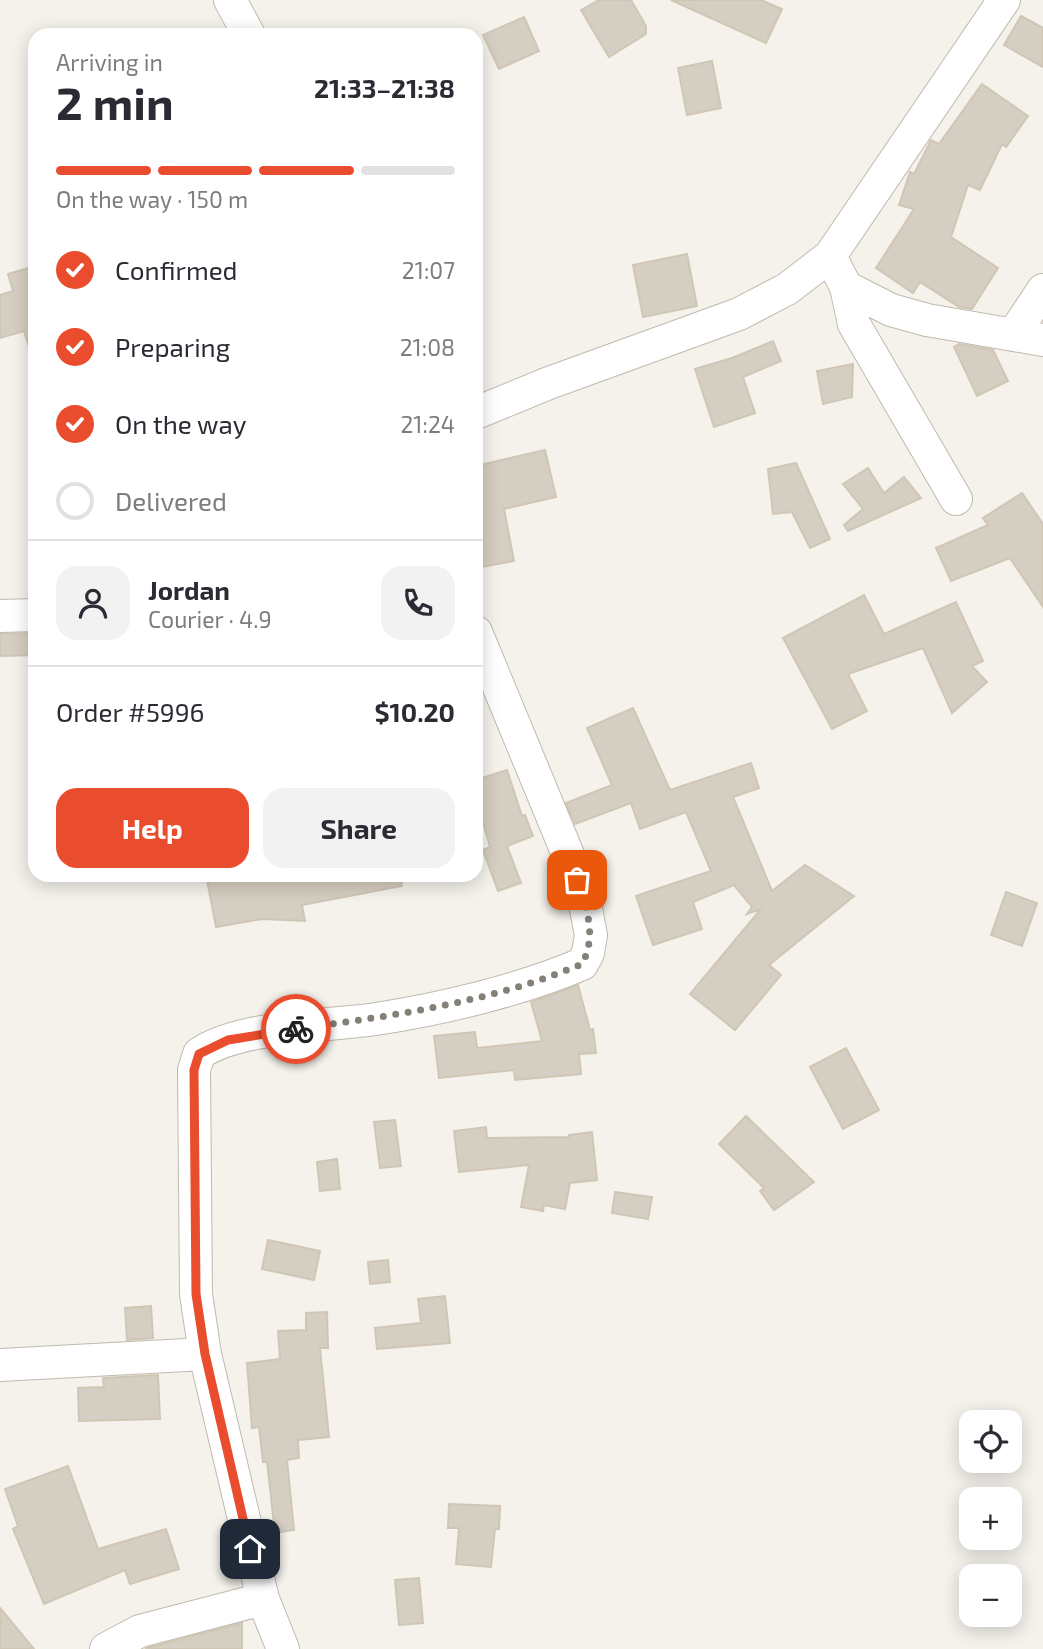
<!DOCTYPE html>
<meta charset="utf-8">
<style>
body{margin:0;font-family:"Exo 2",sans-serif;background:#f2f2f3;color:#2b2b33;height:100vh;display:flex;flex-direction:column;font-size:26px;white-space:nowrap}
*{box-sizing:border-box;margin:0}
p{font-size:23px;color:#7c7c81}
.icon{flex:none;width:38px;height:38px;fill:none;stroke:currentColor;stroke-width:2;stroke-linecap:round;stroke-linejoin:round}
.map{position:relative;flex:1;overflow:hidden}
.side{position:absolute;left:28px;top:28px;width:455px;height:854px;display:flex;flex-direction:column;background:#fff;border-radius:21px;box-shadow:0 4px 18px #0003}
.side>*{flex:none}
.controls{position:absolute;left:959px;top:1410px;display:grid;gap:14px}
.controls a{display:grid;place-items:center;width:63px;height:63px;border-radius:14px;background:#fff;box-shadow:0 4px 18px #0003;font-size:35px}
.pin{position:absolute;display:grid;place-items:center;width:60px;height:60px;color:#fff;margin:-30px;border-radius:14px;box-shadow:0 4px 10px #0006}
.courier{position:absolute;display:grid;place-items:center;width:70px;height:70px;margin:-35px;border:5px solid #ea4d2d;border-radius:50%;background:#fff;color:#222;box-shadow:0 2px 9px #0007}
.summary em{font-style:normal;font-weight:700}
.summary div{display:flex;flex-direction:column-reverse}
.summary{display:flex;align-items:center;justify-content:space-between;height:119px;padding:0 28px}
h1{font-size:46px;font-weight:700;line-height:52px}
.bar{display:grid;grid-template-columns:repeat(4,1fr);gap:10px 7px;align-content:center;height:84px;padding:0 28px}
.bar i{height:9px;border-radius:5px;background:#e1e1e2}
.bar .selected{background:#ea4d2d}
.bar p{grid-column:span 4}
.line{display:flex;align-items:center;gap:18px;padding:0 28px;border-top:2px solid #e1e1e2}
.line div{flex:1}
.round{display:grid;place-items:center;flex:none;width:74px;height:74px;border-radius:21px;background:#f2f2f3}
ol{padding:0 28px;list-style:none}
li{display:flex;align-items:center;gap:21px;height:77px}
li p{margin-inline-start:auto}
li .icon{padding:7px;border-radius:50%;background:#ea4d2d;color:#fff;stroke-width:4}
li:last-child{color:#7c7c81}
li i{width:38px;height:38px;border:4px solid #e1e1e2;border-radius:50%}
.button{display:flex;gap:14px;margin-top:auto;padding:14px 28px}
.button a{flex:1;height:80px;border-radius:21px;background:#ea4d2d;color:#fff;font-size:28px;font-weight:700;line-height:80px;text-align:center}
.button a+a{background:#f2f2f3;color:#2b2b33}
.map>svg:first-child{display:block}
.building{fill:#d5cec2;stroke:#d0c6b5;stroke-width:2}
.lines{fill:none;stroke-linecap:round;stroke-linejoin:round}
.minor-casing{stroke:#c0baae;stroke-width:34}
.minor{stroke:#fff;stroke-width:32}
.done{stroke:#848078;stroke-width:7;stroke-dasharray:0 12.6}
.route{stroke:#ea4d2d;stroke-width:9}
</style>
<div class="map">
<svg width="1043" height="1649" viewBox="0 0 1043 1649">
<rect width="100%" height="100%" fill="#f4f2eb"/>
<path class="building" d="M599 0H631L646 26V34L609 57 581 10Z
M671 0H761L782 9 766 43Z
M1021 16 1043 28V67L1004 45Z
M524 17 539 51 499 69 483 35Z
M712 61 721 108 687 115 678 68Z
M982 84 1028 116 1006 147 1002 144 980 190 968 185 951 237 998 268 972 309 959 307 920 282 913 293 876 268 914 209 899 205 910 172 914 174 931 140 939 144Z
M687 254 697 306 643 317 633 265Z
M35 266V346L29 347 24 331 0 338V295L13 291 8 274Z
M773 341 781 361 743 377 755 413 714 427 695 369 732 358Z
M959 344 993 350 1008 381 977 396 954 347Z
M853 364 852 397 823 404 817 371Z
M545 450 556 497 504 509 514 561 476 568V466Z
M796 463 830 539 810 548 792 512 773 514 768 469Z
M868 468 884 493 904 477 921 498 848 531 844 525 863 509 843 484Z
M1022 493 1043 524V607L1010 558 951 581 936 548 988 525 983 518Z
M864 595 884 634 956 602 983 661 972 666 987 682 952 713 923 648 848 674 867 711 832 729 783 638Z
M35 633V655L0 656V634Z
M633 708 670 790 751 763 759 788 733 797 772 891 805 865 854 896 769 965 781 975 735 1030 690 994 761 909 747 914 752 907 734 885 693 902 702 929 653 945 636 896 711 871 686 812 640 829 631 803 575 824 566 803 612 785 587 728Z
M507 770 522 816 525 815 533 836 507 846 521 883 498 891 483 850 490 847 476 797V780Z
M206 875H401L402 886 302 905 305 921 262 919 216 927Z
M1006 892 1037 903 1022 946 991 935Z
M578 985 590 1030 593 1029 596 1053 579 1054 581 1074 515 1080 514 1070 439 1078 434 1036 475 1032 477 1048 542 1041 531 1002Z
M846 1048 879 1110 843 1129 810 1067Z
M746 1116 814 1182 774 1210 760 1191 764 1188 719 1144Z
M395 1120 401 1166 380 1168 374 1122Z
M486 1127 487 1138 569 1137V1135L592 1132 597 1180 570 1183 565 1209 544 1205 543 1211 521 1207 529 1165 459 1172 454 1131Z
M337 1159 340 1189 320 1191 317 1162Z
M615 1192 652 1197 648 1219 612 1213Z
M268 1240 320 1251 314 1280 262 1269Z
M388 1260 390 1282 370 1284 368 1262Z
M445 1296 450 1343 377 1349 375 1328 421 1323 418 1299Z
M151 1306 153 1338 127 1340 125 1308Z
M327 1312 328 1348H320L329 1437 298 1440 299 1458 287 1460 294 1530 275 1533 267 1462H263L259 1427 252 1428 247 1363 280 1359 278 1331 306 1330V1313Z
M158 1375 160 1419 79 1421 78 1388 104 1387 103 1378Z
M68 1466 98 1549 166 1529 179 1569 130 1584 125 1570 44 1604 13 1529 18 1526 5 1489Z
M449 1504 500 1506 499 1529H495L491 1567 456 1564 459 1528H448Z
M419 1578 423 1623 399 1625 395 1580Z
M0 1608 34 1649H0Z
M242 1623V1649H145L147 1648Z"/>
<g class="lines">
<defs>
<path id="minor" d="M230 0 249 35
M830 256 846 287 891 310 927 320 1043 340
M846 287 854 324 956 499
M1013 335 1043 290
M476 413 549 383 739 314 787 289 830 256 1004 0
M0 616 35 615
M0 1365 205 1354
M106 1649 140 1631 263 1599
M283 1649 263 1599 205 1354 196 1294 194 1070 199 1054C237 1026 328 1026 376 1019 442 1009 521 990 582 964L588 953 591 935 585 904 569 857 476 632"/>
</defs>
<use href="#minor" class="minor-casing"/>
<use href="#minor" class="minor"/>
</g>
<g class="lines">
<path class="done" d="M296 1029C392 1016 492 1002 582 964 597 936 587 909 577 880"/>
<path class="route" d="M250 1549 205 1354 196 1294 194 1070 199 1054 228 1040 296 1029"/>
</g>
</svg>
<div class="controls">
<a><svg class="icon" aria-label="locate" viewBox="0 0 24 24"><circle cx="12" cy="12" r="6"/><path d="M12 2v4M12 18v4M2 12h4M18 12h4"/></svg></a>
<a>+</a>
<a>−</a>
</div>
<div class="pin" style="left:577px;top:880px;background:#ea580c"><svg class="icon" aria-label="bag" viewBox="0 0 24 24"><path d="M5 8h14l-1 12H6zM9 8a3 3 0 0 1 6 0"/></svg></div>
<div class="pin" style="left:250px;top:1549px;background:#1f2937"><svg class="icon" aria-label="home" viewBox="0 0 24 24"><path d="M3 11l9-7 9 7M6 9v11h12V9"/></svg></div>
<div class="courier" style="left:296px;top:1029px"><svg class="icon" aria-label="bike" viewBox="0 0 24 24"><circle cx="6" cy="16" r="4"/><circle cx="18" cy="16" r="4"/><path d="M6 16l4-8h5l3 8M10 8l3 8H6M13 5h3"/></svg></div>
<section class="side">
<div class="summary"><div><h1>2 min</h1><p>Arriving in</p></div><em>21:33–21:38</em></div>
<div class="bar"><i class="selected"></i><i class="selected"></i><i class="selected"></i><i></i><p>On the way · 150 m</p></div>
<ol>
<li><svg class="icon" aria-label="check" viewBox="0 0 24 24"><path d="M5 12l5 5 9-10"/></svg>Confirmed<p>21:07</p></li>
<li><svg class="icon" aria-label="check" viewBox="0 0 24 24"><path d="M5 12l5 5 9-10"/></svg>Preparing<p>21:08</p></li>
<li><svg class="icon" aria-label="check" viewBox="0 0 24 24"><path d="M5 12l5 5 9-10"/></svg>On the way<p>21:24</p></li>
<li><i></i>Delivered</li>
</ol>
<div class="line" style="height:126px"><a class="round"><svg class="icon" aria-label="person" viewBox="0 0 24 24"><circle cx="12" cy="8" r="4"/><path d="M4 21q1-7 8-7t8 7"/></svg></a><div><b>Jordan</b><p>Courier · 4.9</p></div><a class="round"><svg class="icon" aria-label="phone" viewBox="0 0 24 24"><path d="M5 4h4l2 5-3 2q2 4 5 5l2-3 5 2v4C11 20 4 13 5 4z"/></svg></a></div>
<div class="line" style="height:91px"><div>Order #5996</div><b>$10.20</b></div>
<div class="button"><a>Help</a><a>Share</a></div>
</section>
</div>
